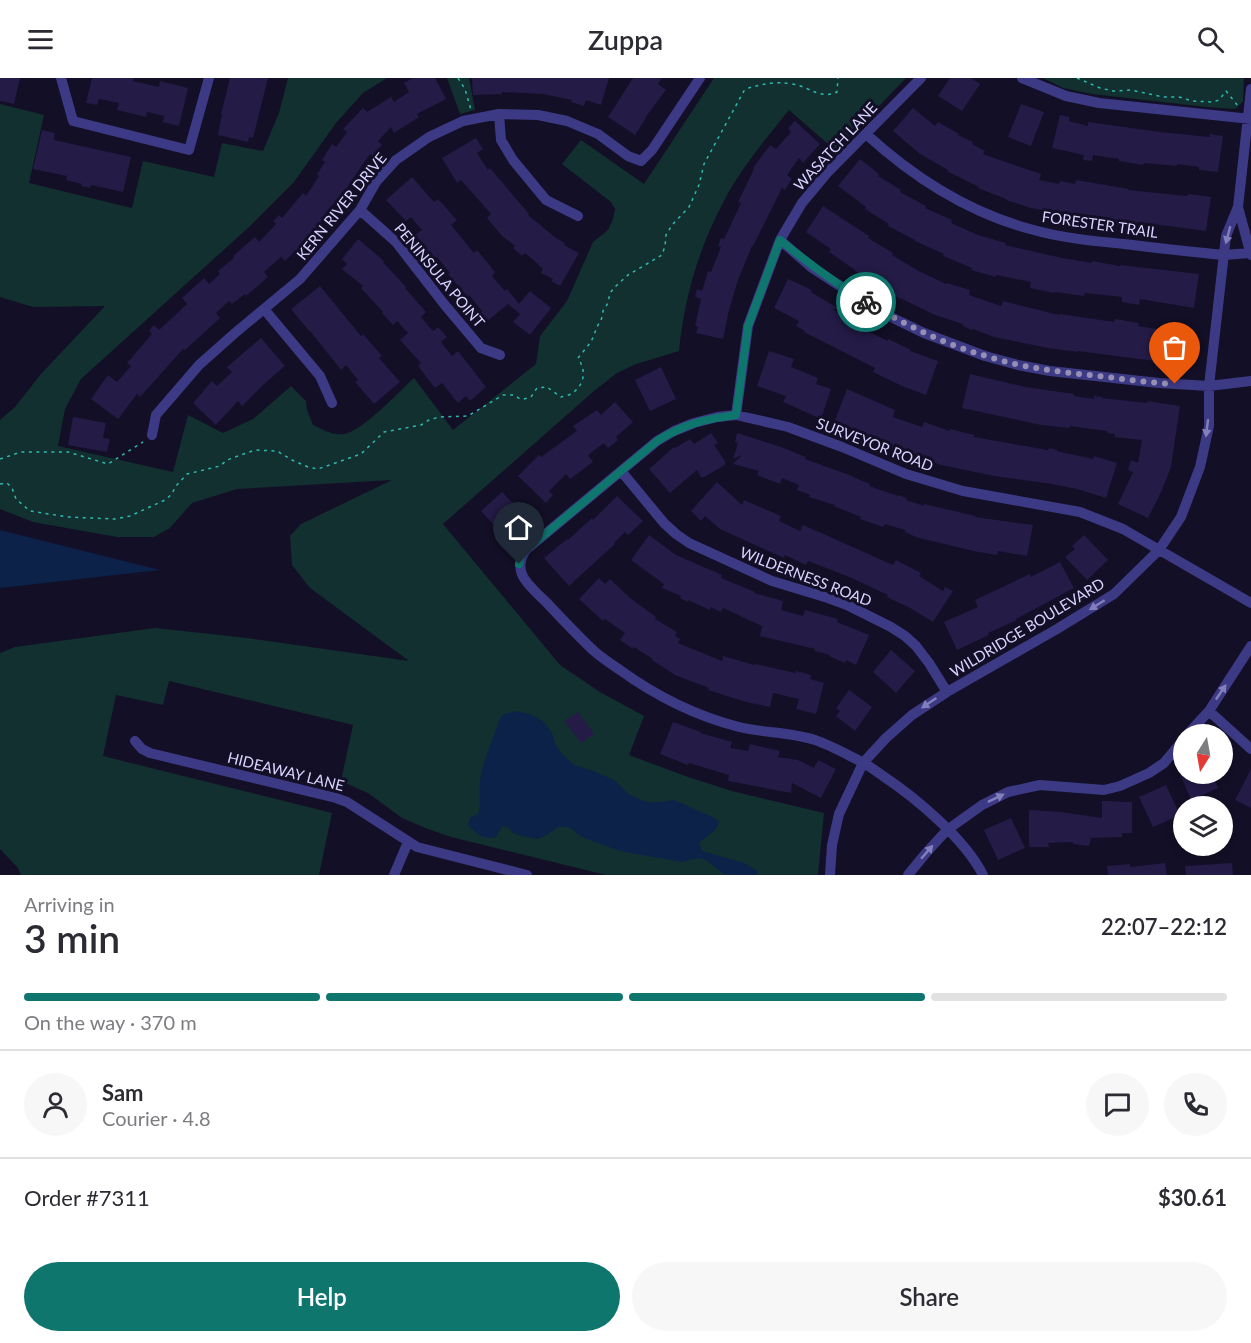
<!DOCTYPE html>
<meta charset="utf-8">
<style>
body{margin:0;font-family:Lato,sans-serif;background:#f7f7f7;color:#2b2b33;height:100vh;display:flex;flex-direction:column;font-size:22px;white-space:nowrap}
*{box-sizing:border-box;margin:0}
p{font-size:20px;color:#7c7c81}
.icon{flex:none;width:33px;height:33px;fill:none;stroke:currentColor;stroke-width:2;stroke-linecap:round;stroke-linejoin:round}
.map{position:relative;height:797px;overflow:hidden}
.sheet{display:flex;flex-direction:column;background:#fff;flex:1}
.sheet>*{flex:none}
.needle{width:39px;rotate:191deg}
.controls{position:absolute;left:1173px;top:646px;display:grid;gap:12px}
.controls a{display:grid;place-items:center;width:60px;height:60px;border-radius:50%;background:#fff;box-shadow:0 3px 9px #0003;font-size:30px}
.pin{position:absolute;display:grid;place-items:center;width:51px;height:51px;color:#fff;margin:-62px -26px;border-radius:50% 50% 50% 0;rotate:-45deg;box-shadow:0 0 6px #0007}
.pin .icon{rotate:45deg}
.courier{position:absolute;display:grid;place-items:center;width:60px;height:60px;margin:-30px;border:4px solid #0f766e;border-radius:50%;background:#fff;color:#222;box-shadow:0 2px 8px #0007}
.headline em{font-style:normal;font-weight:600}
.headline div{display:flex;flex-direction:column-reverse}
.headline{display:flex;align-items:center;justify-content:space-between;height:102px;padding:0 24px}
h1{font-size:39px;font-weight:600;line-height:45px}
.bar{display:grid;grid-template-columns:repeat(4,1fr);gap:9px 6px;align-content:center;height:72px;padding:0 24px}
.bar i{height:8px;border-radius:4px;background:#e1e1e2}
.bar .active{background:#0f766e}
.bar p{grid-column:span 4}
.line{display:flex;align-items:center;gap:15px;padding:0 24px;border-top:2px solid #e1e1e2}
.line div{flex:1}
.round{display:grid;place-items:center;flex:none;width:63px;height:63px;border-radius:32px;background:#f7f7f7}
.cta{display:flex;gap:12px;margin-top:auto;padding:12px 24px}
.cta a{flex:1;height:69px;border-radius:36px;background:#0f766e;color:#fff;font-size:24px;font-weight:600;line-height:69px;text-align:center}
.cta a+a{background:#f7f7f7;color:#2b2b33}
header{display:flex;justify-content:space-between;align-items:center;height:78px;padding:0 24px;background:#fff;font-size:27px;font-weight:600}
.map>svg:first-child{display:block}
.green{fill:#12302f}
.water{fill:#0c2248}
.building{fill:#241b47}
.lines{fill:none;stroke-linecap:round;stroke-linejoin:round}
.path{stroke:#2fb8b0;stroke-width:1.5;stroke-dasharray:3 4.5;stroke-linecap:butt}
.minor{stroke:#3d3a85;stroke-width:10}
.oneway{fill:#837fbc}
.done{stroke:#948fb3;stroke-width:6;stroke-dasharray:0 10.8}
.route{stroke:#0f766e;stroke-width:8}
.labels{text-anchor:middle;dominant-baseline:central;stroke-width:6;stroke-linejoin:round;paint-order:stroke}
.street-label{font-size:15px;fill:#d9d4ff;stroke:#130f26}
</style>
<header><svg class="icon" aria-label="menu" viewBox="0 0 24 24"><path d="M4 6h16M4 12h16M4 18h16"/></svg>Zuppa<svg class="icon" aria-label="search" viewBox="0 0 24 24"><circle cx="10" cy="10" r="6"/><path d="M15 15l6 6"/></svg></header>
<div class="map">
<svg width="1251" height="797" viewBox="0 0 1251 797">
<rect width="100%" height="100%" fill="#130f26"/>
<path class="green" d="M288 0H387L363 15 336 45 294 104 249 149 81 301 65 331 58 368 173 394 188 337 223 355 253 341 291 308 306 323 307 332 313 347C322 351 333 358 344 356 360 355 401 312 414 300L453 352 536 286 540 258 567 223 593 164 608 152 613 141 615 131 611 124 562 86 581 62 644 106 714 0H906L836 73 789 32C766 61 741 90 724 123 699 169 684 221 679 273L636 286 617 295 594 313 443 446 560 587 600 614 644 638 629 677 688 699 732 713 824 735 818 797H606L451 759 428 751 402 740 368 715 341 703 353 647 169 603 163 627 116 617 103 678 332 735 319 797H21L18 790 0 771V575L15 569 155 550 247 560 409 583 310 510 292 487 290 458 301 446 392 402 237 411 192 425 170 450 154 459H117L33 444 0 431V342L15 329 41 296 105 228 33 229 0 219V26L44 37 29 105 132 130 143 83 214 99 222 65 263 73 279 35Z
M447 0H469L475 32 460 36Z
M1043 0H1244L1243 23 1236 31 1206 29 1092 16 1063 10Z"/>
<path class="water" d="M0 452 160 492 0 510Z
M517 633 532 637 544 644 552 655 555 666 564 678 574 687 591 692 614 702 630 717 647 724H660L674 722 714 740 719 744 716 751 699 765 702 773 744 785 756 792 758 797H725L706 782 698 780 682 784 620 773 587 761 579 757 569 749H558L547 757 537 761 514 756 509 750 502 748 496 759C484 762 476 756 468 747L470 740 478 736C481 725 479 715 480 703 482 685 487 678 492 662 496 653 497 645 503 636Z"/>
<path class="building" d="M0 0H20L14 26 0 23Z
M92 0H134L133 3 159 9 160 3 188 10 179 48 163 44 164 38 147 34 146 39 117 32 119 25 99 21 97 27 86 25Z
M230 0H268L253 60 249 59 248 64 218 57 222 36H221Z
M413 0H435L446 21 417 36 419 39 394 55 391 49 378 63 382 67 372 78 370 76 335 127 333 126 321 141 322 142 303 165 285 183 281 179 264 194 268 199 260 206 246 218 245 216 232 226 229 223 216 235 220 240 185 272 183 271 140 319 137 316 118 341 91 321 108 297 117 304 131 288 127 285 152 256 149 253 154 247 159 252 187 226 182 220 204 200 209 206 220 196 218 193 234 180 233 178 255 159 259 164 276 146 273 143 279 137 282 140 303 115 306 118 319 98 317 96 325 84 322 82 332 66 336 69 347 54 343 51 363 30 367 34 391 19 394 24 409 14 404 5Z
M472 0H609L601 27 586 22 584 28 571 24 572 22 543 16 502 14V16L473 17Z
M633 0H662L658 6 666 12 645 40H646L635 57 608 39Z
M950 0H971L980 6 962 33 938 18Z
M1021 26 1044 34 1031 68 1008 59Z
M913 30 935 48 938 44 959 56 958 57 973 64 972 66 985 73 983 76 1017 88 1041 96 1039 102 1059 106 1060 103 1075 106 1076 102 1129 111 1128 112 1187 118 1188 116 1211 119 1206 153 1138 144 1137 146 1094 140V142L1031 130 1006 122V121L978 110 979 109 947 93 948 92 920 76 893 53Z
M1060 37 1069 39V43L1088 48V44L1160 54 1210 59V56L1223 58 1218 94 1199 92V89L1177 86V88L1144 85 1143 87 1119 83V81L1093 77 1092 83 1083 82 1084 77 1052 70Z
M795 43 820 66 803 85 799 80 787 97 792 101 785 112 782 110 753 168H752L738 202 729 232 723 261 696 255 698 249 695 248 701 221 695 219 697 211 702 213 708 193 711 194 721 169 718 168 721 160 724 161 741 125 738 124 754 91 753 90 770 67 776 71 791 54 788 50Z
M42 52 55 55 54 62 131 79 123 114 91 107 90 110 81 108 82 106 66 102 67 98 33 91Z
M476 60 483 71 477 75 488 92 490 90 529 136 528 137 556 160 565 165 564 167 579 175 560 208 551 203 553 201 541 195 543 190 539 188V187L525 175 522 178 513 170 515 168 502 158 487 140 491 136 461 102 457 105 442 80Z
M860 81 879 96 878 98 901 112 900 114 926 128 925 130 952 142 951 145 978 157 1006 165 1005 167 1062 180 1092 185V183L1120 188V187L1199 196 1194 230 1140 221 1139 227 1122 224V219L1085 215 1084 218 1055 214 1054 215 1030 210 1031 204 996 197V199L971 192 972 190 943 178 944 176 915 163V162L888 148 889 146 865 131 866 129 838 108Z
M412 99 434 124 438 121 457 142 451 147 474 175 477 172 495 194 492 198 505 213 507 211 519 226 530 213 551 230 530 257 513 244 520 236 508 226 486 244 479 236 482 233 469 217 467 218 448 196 450 195 437 179 434 181 415 157 422 152 411 139 406 143 386 122Z
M823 128 869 158 868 160 893 175 892 177 917 192 946 206 947 205 970 212 969 217 1001 228 1003 223 1059 237 1060 236 1114 244 1115 241 1139 245 1138 248 1170 253 1171 249 1191 252 1186 287 1078 273V274L1048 270 994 259 973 251 972 252 963 248V246L935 237 900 220V221L855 193V192L829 174 831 171 806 154Z
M358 161 384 183 383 184 406 209 405 210 426 234 421 239 433 253 438 249 447 259 441 264 452 278 458 273 486 309 470 323 466 318 458 325 442 305 435 310 418 288 421 285 400 262 408 255 397 243 393 247 382 235 383 234 361 210 363 208 342 191 347 186 342 181Z
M788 201 812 212 811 214 836 229 834 232 871 251 869 254 888 263V261L911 272 910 273 938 283 926 317 902 308 873 294 875 290 804 254 805 253 796 248 799 243 774 230Z
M320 208 361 258 363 256 382 278 379 280 400 304 374 326 355 304 358 302 346 287 341 292 310 253H309L291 231Z
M261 260 285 288 263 307 242 328 238 323 216 347 193 325 212 303 217 308 232 294 227 289Z
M769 273 794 281 791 289 818 300 816 306 831 311 821 341 783 324 786 318 757 308Z
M661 289 676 321 650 333 635 302Z
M970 296 1026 309 1074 316V318L1094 321V318L1102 319V320L1147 325V323L1180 328 1171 389 1162 412 1148 440 1118 426 1133 394 1128 392 1131 382 1138 385 1142 362 1115 359V356L1107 355V353L1070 348 1069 350 1041 347 962 330Z
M847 311 895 332 893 339 922 349 924 344 950 353V351L974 357V359L1048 372 1049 370 1057 372V373L1093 381 1094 378 1117 385 1106 420 1077 411 1052 406 994 398 941 387 859 357 860 354 835 342Z
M615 324 633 344 616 359 618 362 608 370 604 365 588 377 593 384 570 401 566 396 549 413 553 417 546 425 518 398 539 377 541 379 577 353 573 348 597 332 601 337Z
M73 339 106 345 103 360 110 361 107 374 68 367Z
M711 355 718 365 714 367 725 383V387L704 399H701L697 392 670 415 649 391 674 369 675 370 690 361 694 366Z
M737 355 781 369 806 379 805 381 844 395 870 406 869 408 898 418V417L907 420 906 422 924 428V426L976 438 975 439 1033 447 1027 478 998 473 997 477 973 473 916 459 905 454V452L885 446 883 449 860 441 861 439 834 428 835 427 809 419 810 417 797 412 799 407 782 400 780 406 757 397 759 393 733 386 742 377 733 381 738 365 735 364Z
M717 404 742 427 744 422 781 438 779 443 800 453 803 447 893 487 896 482 921 495 919 498 943 513 945 509 953 513 933 544 910 530 887 519 888 517 847 498 808 483 806 487 785 477 784 480 720 451 705 438 701 443 691 433Z
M502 414 525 438 504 458 481 433Z
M617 418 643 443 628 457 625 454 614 465 615 466 569 508 544 480 567 461 568 462 592 440 593 442Z
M649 457 676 477 722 497 721 500 755 514 754 515 783 523 781 532 803 538 805 532 838 541 837 544 869 557 856 587 846 582 845 585 829 578 830 577 815 573V571L760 558 762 548 723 530 721 534 711 529 710 532 688 522V524L680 520 681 518 662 510 664 506 631 482Z
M1084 457 1108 482 1087 502 1065 479 1075 471 1072 468Z
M1060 484 1074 510 1016 541 1017 542 988 555 989 557 957 572 944 544 978 529 975 522 1030 496 1031 499Z
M599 500 605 506 610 501 630 520 656 539 655 541 677 554 675 558 680 561 678 565 722 583 723 578 754 587 755 586 796 595V593L811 597 810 601 824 605 816 636 796 631 799 621 773 615 770 629 746 624 708 612 709 610 675 597 652 582 653 581 634 569 633 571 620 562 625 555 605 541 603 543 579 521Z
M891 572 915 593 896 615 873 594Z
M849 612 872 629 855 653 836 638 840 633 836 630Z
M578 634 594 656 581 665 564 643Z
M673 644 701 654 700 655 732 664 730 670 748 673 750 666 780 673 778 679 798 682 814 690 818 682 836 691 821 720 792 705 791 715 728 703 729 697 689 685 688 687 660 676Z
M1251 691V730L1235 722Z
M1180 696H1212L1218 710 1191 722Z
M1166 707 1180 737 1153 749 1139 719Z
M1102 723 1132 724V755H1122V759L1091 760 1089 768 1073 766V764L1048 765 1049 769H1029V732L1061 734 1102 740Z
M1011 740 1025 770 998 782 984 752Z
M1165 785 1167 797H1108L1107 788 1130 786V789Z
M1232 785 1233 797H1186L1185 788Z"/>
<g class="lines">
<path class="path" d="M458 0 465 11 471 32
M1077 0 1100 10 1113 13 1131 12 1163 19H1179L1192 23 1213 24 1219 22 1226 13 1238 28
M0 381 21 374H68L108 386 143 364
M0 406 7 405 12 410 16 421 30 433 68 439 115 441 130 438 165 422 172 416 175 409 187 396 220 388 227 382 255 372 277 373 292 382 308 389 318 391 361 376 384 354 421 347 429 342 439 339 468 338 503 317H514L520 321H524L531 319 537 310 547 309 561 319C565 318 572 317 575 313 586 303 585 291 578 280L591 264 598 247 601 243 603 233 608 225 610 215 616 208 628 197 662 177 665 168 666 157 672 147 689 129 699 107 704 86 745 11C763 6 774 3 792 6 809 8 819 22 837 14L838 0"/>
<path class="minor" d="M61 0 73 43 189 72 209 0
M1022 0 1066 18 1099 25 1251 41
M499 36 501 62 513 82 546 122 578 138
M866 56C913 99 967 134 1030 151 1061 160 1093 163 1124 166 1158 170 1191 174 1224 177L1250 175
M1238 129 1251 11
M360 132 396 164 444 226 481 270 500 277
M780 162 811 189 840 208 895 241 924 255 985 278 1018 287 1050 293 1159 305 1209 308 1251 303
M264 231 320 298 332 325
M736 337 748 248 780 162 802 125 827 95 921 0
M152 357 156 337 199 287 235 255 300 201 360 132 376 104 396 82 429 59 463 43 499 36 538 37 567 43 598 56 628 78 641 83 652 72 700 0
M621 393 664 445 676 456 689 465 772 503 828 520 847 527 891 549 905 558 916 568 929 585 947 614
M1209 633 1251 671
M1187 657 1209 633 1251 568
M135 663 142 671 150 675 336 720 347 724 417 769 527 797
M394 797 408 764
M830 797 832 767 839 736 863 685 886 660 912 637 947 614 1057 551 1114 516 1159 472 1181 439 1200 389 1209 348V308L1226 158 1238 129 1251 177
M908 797 926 775 947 752 982 727 1008 714 1040 707 1104 712 1120 708 1149 695 1164 685 1184 661
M983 797C965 761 916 720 883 698 876 693 868 687 860 683 846 676 830 667 815 662 791 654 763 655 739 649 696 638 656 618 620 592 611 586 602 580 594 573 578 558 562 541 546 524 531 509 510 495 526 472L657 363 674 353 694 345 717 339 736 337 788 349 842 369 906 396 963 413 1080 434 1123 451 1251 525"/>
</g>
<defs><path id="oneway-solid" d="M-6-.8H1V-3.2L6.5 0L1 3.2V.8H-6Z" transform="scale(1.5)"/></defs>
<g class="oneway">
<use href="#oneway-solid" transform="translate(1228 157) rotate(105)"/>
<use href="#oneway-solid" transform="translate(1207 350) rotate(97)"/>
<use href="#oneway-solid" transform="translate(1097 527) rotate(148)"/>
<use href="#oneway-solid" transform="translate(1221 614) rotate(-56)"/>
<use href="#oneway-solid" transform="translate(929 625) rotate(146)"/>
<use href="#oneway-solid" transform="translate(996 720) rotate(-26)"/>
<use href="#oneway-solid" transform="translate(927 774) rotate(-49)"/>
</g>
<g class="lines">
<path class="done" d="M866 224C904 246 944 266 986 278 1023 290 1060 294 1098 298 1124 301 1150 305 1175 306"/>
<path class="route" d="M519 486 521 478 526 472 657 363C684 346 705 341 736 337L748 248 780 162C808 185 835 205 866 224"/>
</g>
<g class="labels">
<g class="street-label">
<text transform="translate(835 68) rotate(-47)">WASATCH LANE</text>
<text transform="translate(341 128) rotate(-51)">KERN RIVER DRIVE</text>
<text transform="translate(1100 146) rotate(8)">FORESTER TRAIL</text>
<text transform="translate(440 197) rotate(50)">PENINSULA POINT</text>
<text transform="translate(875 366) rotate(21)">SURVEYOR ROAD</text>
<text transform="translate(806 498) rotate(21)">WILDERNESS ROAD</text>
<text transform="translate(1027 549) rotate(-31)">WILDRIDGE BOULEVARD</text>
<text transform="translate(286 693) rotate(14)">HIDEAWAY LANE</text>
</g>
</g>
</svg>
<div class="controls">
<a><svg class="needle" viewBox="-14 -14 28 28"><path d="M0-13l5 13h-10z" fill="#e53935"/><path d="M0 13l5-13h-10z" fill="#7c7c81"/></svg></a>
<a><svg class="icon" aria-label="layers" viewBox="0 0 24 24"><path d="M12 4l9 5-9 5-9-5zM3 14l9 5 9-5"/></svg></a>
</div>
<div class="pin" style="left:1175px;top:306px;background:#ea580c"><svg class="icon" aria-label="bag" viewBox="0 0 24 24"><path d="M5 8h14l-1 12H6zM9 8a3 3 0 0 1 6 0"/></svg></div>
<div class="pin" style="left:519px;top:486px;background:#1f2937"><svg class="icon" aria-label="home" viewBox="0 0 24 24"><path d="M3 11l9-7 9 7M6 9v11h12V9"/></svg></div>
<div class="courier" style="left:866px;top:224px"><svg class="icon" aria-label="bike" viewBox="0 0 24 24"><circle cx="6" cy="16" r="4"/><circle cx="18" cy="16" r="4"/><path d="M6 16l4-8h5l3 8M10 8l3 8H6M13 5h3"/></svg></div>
</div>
<section class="sheet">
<div class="headline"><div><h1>3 min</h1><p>Arriving in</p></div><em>22:07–22:12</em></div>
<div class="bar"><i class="active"></i><i class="active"></i><i class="active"></i><i></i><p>On the way · 370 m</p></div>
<div class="line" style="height:108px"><a class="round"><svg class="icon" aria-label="person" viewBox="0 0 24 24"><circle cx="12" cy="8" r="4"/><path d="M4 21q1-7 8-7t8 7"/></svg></a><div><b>Sam</b><p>Courier · 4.8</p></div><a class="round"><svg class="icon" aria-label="chat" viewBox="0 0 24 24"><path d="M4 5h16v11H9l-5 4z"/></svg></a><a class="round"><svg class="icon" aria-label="phone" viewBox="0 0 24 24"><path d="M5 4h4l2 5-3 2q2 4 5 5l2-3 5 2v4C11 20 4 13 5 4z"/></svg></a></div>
<div class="line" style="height:78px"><div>Order #7311</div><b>$30.61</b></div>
<div class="cta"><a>Help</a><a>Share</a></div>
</section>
